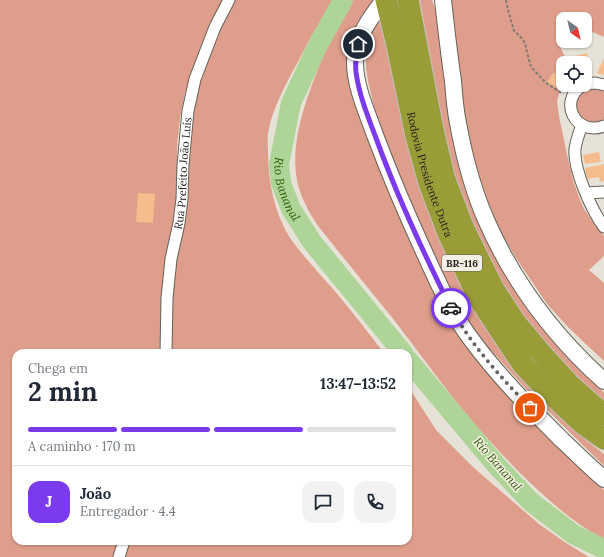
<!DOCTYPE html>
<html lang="pt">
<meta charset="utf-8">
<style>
body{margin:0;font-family:Lora,serif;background:#f2f2f3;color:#1f2937;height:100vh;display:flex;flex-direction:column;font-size:15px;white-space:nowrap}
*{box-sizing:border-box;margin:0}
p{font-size:13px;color:#747a83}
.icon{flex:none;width:22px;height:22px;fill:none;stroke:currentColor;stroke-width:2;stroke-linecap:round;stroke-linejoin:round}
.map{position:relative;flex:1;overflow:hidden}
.side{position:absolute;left:12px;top:349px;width:400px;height:196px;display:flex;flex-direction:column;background:#fff;border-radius:12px;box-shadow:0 1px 3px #0004}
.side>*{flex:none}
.needle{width:26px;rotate:146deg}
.controls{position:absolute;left:556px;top:12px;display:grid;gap:8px}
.controls a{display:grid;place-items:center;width:36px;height:36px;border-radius:8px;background:#fff;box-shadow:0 1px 3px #0004;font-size:20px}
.pin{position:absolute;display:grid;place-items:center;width:34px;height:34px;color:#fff;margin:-17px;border:2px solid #fff;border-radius:50%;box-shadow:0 1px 4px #0007}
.courier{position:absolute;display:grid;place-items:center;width:40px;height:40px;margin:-20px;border:3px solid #7c3aed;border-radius:50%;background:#fff;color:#222;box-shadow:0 1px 5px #0007}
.head em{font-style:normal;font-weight:700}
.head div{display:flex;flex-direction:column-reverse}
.head{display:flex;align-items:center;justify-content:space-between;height:68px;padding:0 16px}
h1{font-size:26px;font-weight:700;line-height:30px}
.bar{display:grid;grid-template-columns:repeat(4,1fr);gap:6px 4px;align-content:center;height:48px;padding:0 16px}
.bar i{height:5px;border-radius:3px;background:#e0e1e3}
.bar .on{background:#7c3aed}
.bar p{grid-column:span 4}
.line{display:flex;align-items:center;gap:10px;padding:0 16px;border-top:1px solid #e0e1e3}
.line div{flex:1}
.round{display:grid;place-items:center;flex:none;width:42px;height:42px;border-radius:12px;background:#f2f2f3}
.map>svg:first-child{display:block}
.green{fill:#de9e8b}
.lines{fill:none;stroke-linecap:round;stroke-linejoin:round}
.river{stroke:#aed498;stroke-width:20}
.building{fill:#f5bd8d}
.minor-casing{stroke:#656157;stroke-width:13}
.secondary-casing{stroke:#656157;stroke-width:18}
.motorway-casing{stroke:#c2c1c0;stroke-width:23}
.path{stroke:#807c75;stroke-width:2;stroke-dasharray:3 2;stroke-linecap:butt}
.minor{stroke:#fff;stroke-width:11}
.secondary{stroke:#fff;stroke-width:16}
.motorway{stroke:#9a9c38;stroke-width:21}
.done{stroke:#68655f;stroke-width:4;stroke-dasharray:0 7.2}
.route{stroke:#7c3aed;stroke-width:5}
.labels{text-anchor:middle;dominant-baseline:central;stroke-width:3;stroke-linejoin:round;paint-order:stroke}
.shield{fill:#f4efe4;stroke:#626059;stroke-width:1}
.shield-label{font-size:10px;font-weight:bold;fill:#24221e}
.street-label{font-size:11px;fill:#24221e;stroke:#f4efe4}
.water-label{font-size:12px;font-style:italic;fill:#2d5a01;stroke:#f4efe4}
</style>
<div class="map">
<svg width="604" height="557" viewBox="0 0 604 557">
<rect width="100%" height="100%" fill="#e7e2d7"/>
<path class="green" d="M0 0H225L191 75 185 93 180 118 177 145 178 197 163 353H16V541H121L116 557H0Z
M232 0H333C321 19 310 38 300 58 287 82 273 106 268 133 267 139 268 145 268 151 268 181 274 212 290 238 303 256 318 272 333 289 351 310 367 331 384 353H170L169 305 189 123 202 69Z
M350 0H373L357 34 352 57 436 290 596 482 604 490V539C571 522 545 497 519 472 494 446 469 419 447 390 429 367 412 343 394 320 370 290 346 261 322 231 311 217 303 202 298 185 289 147 304 105 318 69 327 46 337 22 350 0Z
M420 0H432L436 12 457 145 552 338 604 393V405L544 345 497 279 459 192 446 145 431 62Z
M452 0H604V37L585 29V19H563V29C552 38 564 53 568 63H563V87L559 94 557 101 559 116 568 159 573 180 580 200 584 209 595 225 604 236V256L589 270 604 283V361L590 348 569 328 547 304 516 258 497 226 485 194 473 156 463 112 452 20Z
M380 16 420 174 569 425 587 441 604 454V466L526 389 478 336 459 309 423 238 376 115 368 81 366 68V55L369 36Z
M602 88 604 89V122L585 124 574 107 582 89Z
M408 386 436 430 474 468 539 524 566 543 589 557H124L129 541H408Z"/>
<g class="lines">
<g class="river">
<path id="s1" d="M343 0 317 47 291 103 279 164 281 183 291 209 312 242 403 353"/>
<path d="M408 360 497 466 530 501 573 534 604 549"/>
</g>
</g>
<path class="building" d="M587 53 592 77 585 79V63H572L571 57Z
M604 58V75L597 73Z
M553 73 563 78V85H567L563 91 547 82Z
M599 152 601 162 585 164 583 155Z
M604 164V181L600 182 599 177 587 179 585 168Z
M138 193 155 194 153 223 136 222Z"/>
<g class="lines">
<defs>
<g id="minor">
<path d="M585 84 595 83 604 85"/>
<path d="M583 85C557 101 576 137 604 126"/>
<path d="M582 125C579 133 576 141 575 149 573 169 592 211 604 227"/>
<path d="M586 193 604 192"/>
<path id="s2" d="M166 353 167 298 171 259 179 223 182 199 183 165 188 111 195 79 215 27 229 0"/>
<path d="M119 557 124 541"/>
</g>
<path id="secondary" d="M384 0C370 18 355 38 355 62 355 87 367 112 375 135 390 175 407 215 425 254 438 283 452 314 471 339 498 376 530 408 562 440 576 453 590 467 604 479
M443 0C446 27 449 54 453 81 454 95 455 109 458 123 464 156 473 191 487 222 514 283 555 337 604 381"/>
<g id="motorway">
<path id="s3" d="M386 0 397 45 416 136 429 183 448 233 478 297 523 365 552 395 583 424 604 439"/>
<path d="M408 0 433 130 444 177 463 227 493 288 515 322 540 352 571 386 604 415"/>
</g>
</defs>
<use href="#minor" class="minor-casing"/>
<use href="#secondary" class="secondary-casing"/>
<use href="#motorway" class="motorway-casing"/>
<path class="path" d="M506 0 508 10 514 31 520 36 525 43 530 64 532 68 546 83 563 94"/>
<use href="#minor" class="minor"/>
<use href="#secondary" class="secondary"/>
<use href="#motorway" class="motorway"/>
</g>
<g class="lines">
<path class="done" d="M451 308C471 345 501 377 530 408"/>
<path class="route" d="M358 44C356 54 355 62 356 72 359 95 368 117 376 138 397 196 423 252 451 308"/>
</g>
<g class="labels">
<rect class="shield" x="442" y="255" width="40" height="16" rx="3"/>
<g class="shield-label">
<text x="462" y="263">BR-116</text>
</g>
<g class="street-label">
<text stroke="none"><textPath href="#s2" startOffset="181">Rua Prefeito João Luís</textPath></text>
<text stroke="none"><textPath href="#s3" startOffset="180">Rodovia Presidente Dutra</textPath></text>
</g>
<g class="water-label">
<text stroke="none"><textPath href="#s1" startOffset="204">Rio Bananal</textPath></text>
<text transform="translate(498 464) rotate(49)">Rio Bananal</text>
</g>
</g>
</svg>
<div class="controls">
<a><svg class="needle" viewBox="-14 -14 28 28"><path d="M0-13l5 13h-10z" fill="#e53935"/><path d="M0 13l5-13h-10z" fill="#747a83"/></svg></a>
<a><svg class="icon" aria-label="locate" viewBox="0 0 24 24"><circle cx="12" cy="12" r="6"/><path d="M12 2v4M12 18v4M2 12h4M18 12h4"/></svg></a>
</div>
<div class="pin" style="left:530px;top:408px;background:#ea580c"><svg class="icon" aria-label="bag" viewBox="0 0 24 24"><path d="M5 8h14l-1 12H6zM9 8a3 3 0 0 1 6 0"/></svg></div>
<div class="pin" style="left:358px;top:44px;background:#1f2937"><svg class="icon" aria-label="home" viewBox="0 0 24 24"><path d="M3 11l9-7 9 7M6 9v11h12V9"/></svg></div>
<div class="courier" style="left:451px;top:308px"><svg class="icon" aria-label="car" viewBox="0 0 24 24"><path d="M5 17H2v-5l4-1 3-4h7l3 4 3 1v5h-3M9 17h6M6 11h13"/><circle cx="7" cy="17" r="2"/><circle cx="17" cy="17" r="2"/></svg></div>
<section class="side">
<div class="head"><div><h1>2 min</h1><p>Chega em</p></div><em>13:47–13:52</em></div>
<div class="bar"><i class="on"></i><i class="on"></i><i class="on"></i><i></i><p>A caminho · 170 m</p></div>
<div class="line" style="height:72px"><b class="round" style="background:#7c3aed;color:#fff">J</b><div><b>João</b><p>Entregador · 4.4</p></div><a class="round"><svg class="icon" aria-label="chat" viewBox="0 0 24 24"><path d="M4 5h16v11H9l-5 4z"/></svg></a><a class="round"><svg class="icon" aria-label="phone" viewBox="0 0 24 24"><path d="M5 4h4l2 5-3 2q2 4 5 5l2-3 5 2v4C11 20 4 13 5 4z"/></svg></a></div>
</section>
</div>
